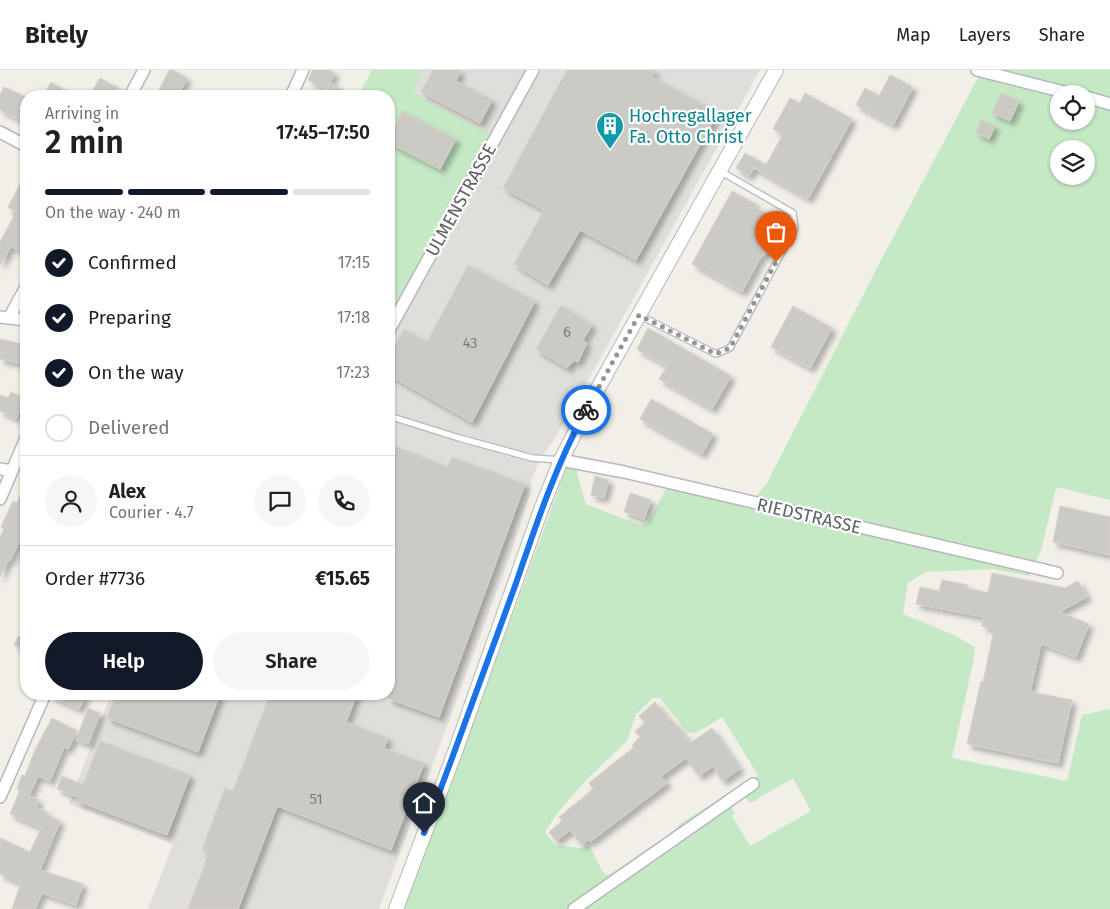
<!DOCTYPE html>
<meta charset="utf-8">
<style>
body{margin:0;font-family:"Fira Sans",sans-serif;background:#f6f6f6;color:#202124;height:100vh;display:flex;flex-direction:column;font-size:19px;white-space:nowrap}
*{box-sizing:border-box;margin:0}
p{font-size:16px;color:#757577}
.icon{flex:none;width:28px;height:28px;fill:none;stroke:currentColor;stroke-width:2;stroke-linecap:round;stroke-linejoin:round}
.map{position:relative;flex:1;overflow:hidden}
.details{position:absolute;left:20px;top:20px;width:375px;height:610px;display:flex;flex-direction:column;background:#fff;border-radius:20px;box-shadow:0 1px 4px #0004}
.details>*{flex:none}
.buttons{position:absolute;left:1050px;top:15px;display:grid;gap:10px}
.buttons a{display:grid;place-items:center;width:45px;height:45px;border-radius:50%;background:#fff;box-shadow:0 1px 4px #0004;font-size:25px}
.pin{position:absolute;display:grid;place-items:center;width:42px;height:42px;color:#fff;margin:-51px -21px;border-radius:50% 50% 50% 0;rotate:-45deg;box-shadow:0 0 5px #0007}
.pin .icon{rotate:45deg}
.courier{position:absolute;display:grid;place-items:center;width:50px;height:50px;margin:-25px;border:4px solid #1a73e8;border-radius:50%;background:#fff;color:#222;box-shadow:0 1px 6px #0007}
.head em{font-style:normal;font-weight:600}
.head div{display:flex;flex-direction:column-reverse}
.head{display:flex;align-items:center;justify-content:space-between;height:85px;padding:0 25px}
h1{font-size:32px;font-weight:600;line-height:38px}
.bar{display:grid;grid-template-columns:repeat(4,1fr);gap:8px 5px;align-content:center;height:60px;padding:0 25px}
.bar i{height:6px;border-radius:4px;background:#e0e0e0}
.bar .active{background:#111827}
.bar p{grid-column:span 4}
.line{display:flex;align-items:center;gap:12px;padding:0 25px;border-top:1px solid #e0e0e0}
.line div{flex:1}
.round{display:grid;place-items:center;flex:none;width:52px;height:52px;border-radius:26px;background:#f6f6f6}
ol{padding:0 25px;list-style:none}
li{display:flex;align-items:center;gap:15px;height:55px}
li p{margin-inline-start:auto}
li .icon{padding:5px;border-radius:50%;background:#111827;color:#fff;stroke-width:4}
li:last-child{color:#757577}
li i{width:28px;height:28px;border:2px solid #e0e0e0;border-radius:50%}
.button{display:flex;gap:10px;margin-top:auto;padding:10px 25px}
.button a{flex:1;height:58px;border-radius:30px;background:#111827;color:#fff;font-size:20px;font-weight:600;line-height:58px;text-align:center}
.button a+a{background:#f6f6f6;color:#202124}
header{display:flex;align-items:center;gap:30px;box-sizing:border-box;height:70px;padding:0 25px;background:#fff;border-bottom:1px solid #e0e0e0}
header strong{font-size:24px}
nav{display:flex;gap:28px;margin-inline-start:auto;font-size:18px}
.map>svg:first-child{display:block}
.industrial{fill:#e0deda}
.green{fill:#c5e8c5;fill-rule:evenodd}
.building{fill:#cccac5;stroke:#d6d1c6;filter:url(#shadow)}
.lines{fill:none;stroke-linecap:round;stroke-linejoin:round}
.service-casing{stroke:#b5b8bc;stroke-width:8}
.minor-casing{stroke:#b5b8bc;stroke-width:14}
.tertiary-casing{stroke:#b5b8bc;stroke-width:16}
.service{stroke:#fff;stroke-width:5.5}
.minor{stroke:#fff;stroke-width:11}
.tertiary{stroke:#fff;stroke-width:14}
.done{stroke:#929495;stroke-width:5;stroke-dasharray:0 9}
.route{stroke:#1a73e8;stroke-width:6}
.labels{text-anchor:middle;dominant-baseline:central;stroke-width:4.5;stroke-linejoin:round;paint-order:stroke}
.number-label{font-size:15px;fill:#7a7d7f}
.culture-label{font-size:18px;fill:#0d838f;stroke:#fff;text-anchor:start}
.street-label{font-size:18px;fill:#5f6368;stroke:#fff}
</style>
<header>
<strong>Bitely</strong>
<nav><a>Map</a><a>Layers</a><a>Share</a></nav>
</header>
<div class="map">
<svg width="1110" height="839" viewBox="0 0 1110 839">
<defs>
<filter id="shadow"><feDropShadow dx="4.5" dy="4.5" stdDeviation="2.5" flood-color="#0004"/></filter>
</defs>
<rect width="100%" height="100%" fill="#f1efe8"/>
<path class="industrial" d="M424 0H760L606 278 555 368 540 389 531 411V421L511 483 379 839H148L173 774 69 734 111 624H389V271L480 113 503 71 413 23Z"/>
<path class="green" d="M372 0H424L413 23 503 71 480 113 389 271V26H358Z
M982 0H1110V430L1056 417 1042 477 1030 506 992 499 926 502 908 513 903 544 954 565 975 577 973 593 952 688 1067 711 1082 645 1110 639V839H403L519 528 567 396 579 398 577 404 586 434 640 455 648 453 667 417 749 435 767 413 879 194ZM1059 24H1086V51H1059ZM1059 79H1086V106H1059ZM653 628H660L687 662 696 663 722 647 758 705 739 719 750 733 793 708 811 741 750 776 732 746 735 743 724 726 680 754 670 764 610 804 606 805 602 801 590 776 581 778 555 775 545 762 556 745 586 710 627 671 636 644Z"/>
<path class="building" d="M169 0H173L187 8 178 26H156Z
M313 0H329L335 3 326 19 308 10Z
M433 0H461L456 11 492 30 480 53 421 22Z
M567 0H655L651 6 718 42 636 190 580 160 548 215 514 194 544 140 503 118Z
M890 5 913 17 893 55 856 35 865 18 879 26Z
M100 8 118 18 114 26H89Z
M51 12 75 26H43Z
M331 13 354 26H330L325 23Z
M4 17 26 27V53L0 40V25Z
M805 23 852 49 808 129 754 98 749 106 736 98 745 83 766 95 783 64 773 59 790 28 800 33Z
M1001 23 1019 31 1010 51 992 43Z
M402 41 456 69 440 99 389 73V68Z
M981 50 995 56 989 69 976 63Z
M26 103V185L11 176 0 195V172L14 146 12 145 15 141 8 137Z
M732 121 756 134 754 137 783 152 764 186 762 185 742 222 692 194Z
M468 195 535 231 472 352 389 305V286L404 259 427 272Z
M561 235 592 255 583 270 587 273 578 292 574 290 567 298 536 279Z
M793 236 832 258 810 298 771 277Z
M648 258 731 306 712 339 659 309 667 296 637 279Z
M0 269 26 275V295L0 289Z
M11 322 26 329V342L20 339 16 349 0 341V325L8 328Z
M651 329 713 364 702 384 640 349Z
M389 374 448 397 452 387 525 414 439 647 389 629Z
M595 406 609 410 604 428 591 425Z
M26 411V456L10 491 8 490 0 507V467L4 459 1 457 13 431 17 433Z
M630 423 651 430 644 449 624 442Z
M1060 436 1110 447V485L1053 472Z
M992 503 1065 518 1078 511 1087 527 1059 542 1089 554 1076 587 1041 574 1030 622 1072 630 1058 693 967 674 981 611 983 612 994 560 982 556 984 547 916 534 920 517 939 521 942 510 968 515 967 518 988 523Z
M18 566 26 570V581L14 575Z
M52 624H86L79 639 52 627Z
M116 624H220L198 682 107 648Z
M270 624 284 628 285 624H357L346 652 388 668 384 678 424 693 391 780 277 736 238 839H188L209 783 202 780 225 718 233 721Z
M655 632 672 653 674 652 690 673 712 658 740 699 722 711 713 696 699 706 686 688 661 706 667 713 590 772 588 770 582 775 570 760 556 771 549 762 562 751 559 747 593 719 589 713 634 677 632 675 640 667 635 661 645 653 639 646Z
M88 638 100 643 88 674 76 670Z
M52 648 77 661 68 679 64 677 50 711 38 706 29 726 39 730 36 737 47 742 46 744 60 751 40 800 83 814 76 835 42 823 35 839H12L21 813 0 804V768L30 782 41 758 10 744 20 720 17 719 22 705 25 706 35 680Z
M100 671 190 705 167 765 77 731 78 727 57 719 62 706 83 715Z"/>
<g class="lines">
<defs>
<path id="service" d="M639 245 716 284 730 278 795 158 793 143 720 101
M389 346 459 368 532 388 561 390"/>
<path id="minor" d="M977 0 1072 24
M130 26 144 0
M291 26 303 0
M1086 27 1110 34
M0 62 26 76
M0 247 26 250
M9 248 26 217
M389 260 533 0
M561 390 624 402 1057 503
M0 399 12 401
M0 429 26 368
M0 727 45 624
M574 839 753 714"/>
<path id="tertiary" d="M396 839 455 682 542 437 561 390 597 320 776 0"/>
</defs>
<use href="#service" class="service-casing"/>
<use href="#minor" class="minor-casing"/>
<use href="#tertiary" class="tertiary-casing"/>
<use href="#service" class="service"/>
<use href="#minor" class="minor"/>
<use href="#tertiary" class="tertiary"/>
</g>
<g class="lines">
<path class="done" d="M586 340 639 245 716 284 730 278 776 192"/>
<path class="route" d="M424 763C455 681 485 599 515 516 536 455 555 397 586 340"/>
</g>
<defs>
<symbol id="building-pin" viewBox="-11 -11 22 30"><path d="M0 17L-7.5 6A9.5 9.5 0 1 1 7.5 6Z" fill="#0f9aa8" stroke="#fff"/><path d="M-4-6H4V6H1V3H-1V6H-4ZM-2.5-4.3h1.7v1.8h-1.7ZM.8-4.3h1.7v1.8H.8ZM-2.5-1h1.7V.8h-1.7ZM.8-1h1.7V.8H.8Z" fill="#fff"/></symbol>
</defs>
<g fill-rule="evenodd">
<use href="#building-pin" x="594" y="40" width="32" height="43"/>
</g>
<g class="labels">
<g class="number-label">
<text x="567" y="262">6</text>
<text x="470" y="273">43</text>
<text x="316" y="729">51</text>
</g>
<g class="culture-label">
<text x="629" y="46">Hochregallager<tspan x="629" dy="21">Fa. Otto Christ</tspan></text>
</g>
<g class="street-label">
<text transform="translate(461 130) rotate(-61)">ULMENSTRASSE</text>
<text transform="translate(809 446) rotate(13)">RIEDSTRASSE</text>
</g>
</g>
</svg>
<div class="buttons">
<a><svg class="icon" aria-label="locate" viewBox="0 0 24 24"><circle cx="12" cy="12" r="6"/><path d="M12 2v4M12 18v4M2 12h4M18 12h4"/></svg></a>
<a><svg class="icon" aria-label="layers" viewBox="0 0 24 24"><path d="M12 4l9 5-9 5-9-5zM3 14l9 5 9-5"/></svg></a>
</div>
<div class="pin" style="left:776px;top:192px;background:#ea580c"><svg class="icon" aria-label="bag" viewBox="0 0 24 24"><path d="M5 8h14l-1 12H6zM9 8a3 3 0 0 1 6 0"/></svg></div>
<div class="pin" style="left:424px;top:763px;background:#1f2937"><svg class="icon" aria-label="home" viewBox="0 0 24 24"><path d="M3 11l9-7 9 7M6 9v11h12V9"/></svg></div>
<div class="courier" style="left:586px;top:340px"><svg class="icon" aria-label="bike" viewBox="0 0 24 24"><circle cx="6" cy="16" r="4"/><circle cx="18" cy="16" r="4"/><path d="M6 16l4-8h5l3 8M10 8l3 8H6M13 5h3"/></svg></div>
<section class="details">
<div class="head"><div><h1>2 min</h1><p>Arriving in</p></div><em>17:45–17:50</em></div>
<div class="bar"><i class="active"></i><i class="active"></i><i class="active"></i><i></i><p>On the way · 240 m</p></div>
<ol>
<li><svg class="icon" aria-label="check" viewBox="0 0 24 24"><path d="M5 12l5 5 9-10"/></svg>Confirmed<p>17:15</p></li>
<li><svg class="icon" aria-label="check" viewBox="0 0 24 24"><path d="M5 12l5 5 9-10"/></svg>Preparing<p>17:18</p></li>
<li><svg class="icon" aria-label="check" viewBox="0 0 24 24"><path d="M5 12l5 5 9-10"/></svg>On the way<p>17:23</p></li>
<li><i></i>Delivered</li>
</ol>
<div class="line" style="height:90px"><a class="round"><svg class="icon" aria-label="person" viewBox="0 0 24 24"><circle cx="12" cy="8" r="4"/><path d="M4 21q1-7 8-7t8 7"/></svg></a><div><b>Alex</b><p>Courier · 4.7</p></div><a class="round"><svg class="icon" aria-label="chat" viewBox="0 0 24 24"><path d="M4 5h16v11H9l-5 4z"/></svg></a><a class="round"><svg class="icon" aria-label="phone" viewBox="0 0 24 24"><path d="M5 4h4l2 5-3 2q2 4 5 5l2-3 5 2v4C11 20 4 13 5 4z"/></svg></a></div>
<div class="line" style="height:65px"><div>Order #7736</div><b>€15.65</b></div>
<div class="button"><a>Help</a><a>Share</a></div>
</section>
</div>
